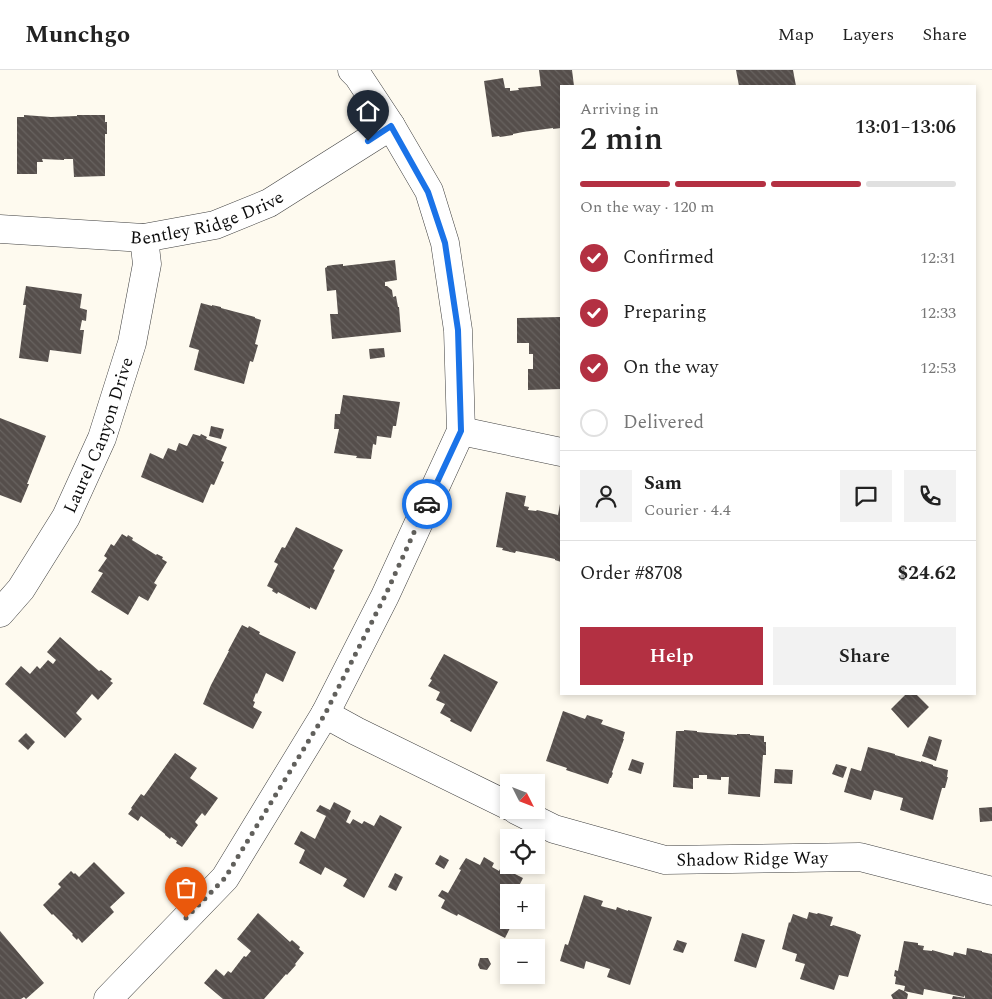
<!DOCTYPE html>
<meta charset="utf-8">
<style>
body{margin:0;font-family:Spectral,serif;background:#f2f2f2;color:#222;height:100vh;display:flex;flex-direction:column;font-size:19px;white-space:nowrap}
*{box-sizing:border-box;margin:0}
p{font-size:16px;color:#767676}
.icon{flex:none;width:28px;height:28px;fill:none;stroke:currentColor;stroke-width:2;stroke-linecap:round;stroke-linejoin:round}
.map{position:relative;flex:1;overflow:hidden}
.side{position:absolute;left:560px;top:15px;width:416px;height:610px;display:flex;flex-direction:column;background:#fff;border-radius:0px;box-shadow:0 2px 8px #0003}
.side>*{flex:none}
.needle{width:32px;rotate:132deg}
.controls{position:absolute;left:500px;top:704px;display:grid;gap:10px}
.controls a{display:grid;place-items:center;width:45px;height:45px;border-radius:0px;background:#fff;box-shadow:0 2px 8px #0003;font-size:25px}
.pin{position:absolute;display:grid;place-items:center;width:42px;height:42px;color:#fff;margin:-51px -21px;border-radius:50% 50% 50% 0;rotate:-45deg;box-shadow:0 0 5px #0007}
.pin .icon{rotate:45deg}
.courier{position:absolute;display:grid;place-items:center;width:50px;height:50px;margin:-25px;border:4px solid #1a73e8;border-radius:50%;background:#fff;color:#222;box-shadow:0 1px 6px #0007}
.headline em{font-style:normal;font-weight:600}
.headline div{display:flex;flex-direction:column-reverse}
.headline{display:flex;align-items:center;justify-content:space-between;height:85px;padding:0 20px}
h1{font-size:32px;font-weight:600;line-height:38px}
.bar{display:grid;grid-template-columns:repeat(4,1fr);gap:8px 5px;align-content:center;height:60px;padding:0 20px}
.bar i{height:6px;border-radius:4px;background:#e0e0e0}
.bar .on{background:#b33042}
.bar p{grid-column:span 4}
.line{display:flex;align-items:center;gap:12px;padding:0 20px;border-top:1px solid #e0e0e0}
.line div{flex:1}
.round{display:grid;place-items:center;flex:none;width:52px;height:52px;border-radius:0px;background:#f2f2f2}
ol{padding:0 20px;list-style:none}
li{display:flex;align-items:center;gap:15px;height:55px}
li p{margin-inline-start:auto}
li .icon{padding:5px;border-radius:50%;background:#b33042;color:#fff;stroke-width:4}
li:last-child{color:#767676}
li i{width:28px;height:28px;border:2px solid #e0e0e0;border-radius:50%}
.cta{display:flex;gap:10px;margin-top:auto;padding:10px 20px}
.cta a{flex:1;height:58px;border-radius:0px;background:#b33042;color:#fff;font-size:20px;font-weight:600;line-height:58px;text-align:center}
.cta a+a{background:#f2f2f2;color:#222}
header{display:flex;align-items:center;gap:30px;box-sizing:border-box;height:70px;padding:0 25px;background:#fff;border-bottom:1px solid #e0e0e0}
header strong{font-size:24px}
nav{display:flex;gap:28px;margin-inline-start:auto;font-size:18px}
.map>svg:first-child{display:block}
.building{fill:url(#building-back-hatch)}
.lines{fill:none;stroke-linecap:round;stroke-linejoin:round}
.minor-casing{stroke:#404040;stroke-width:29}
.minor{stroke:#fff;stroke-width:28}
.done{stroke:#61605c;stroke-width:5;stroke-dasharray:0 9}
.route{stroke:#1a73e8;stroke-width:6}
.labels{text-anchor:middle;dominant-baseline:central;stroke-width:5;stroke-linejoin:round;paint-order:stroke}
.street-label{font-size:18px;fill:#0d0d0d;stroke:#fff}
</style>
<header>
<strong>Munchgo</strong>
<nav><a>Map</a><a>Layers</a><a>Share</a></nav>
</header>
<div class="map">
<svg width="992" height="929" viewBox="0 0 992 929">
<defs>
<pattern id="building-back-hatch" width="6" height="6" patternUnits="userSpaceOnUse" patternTransform="scale(1.25)"><rect width="6" height="6" fill="#554e4b"/><path d="M-1 5l2 2M0 0l6 6M5-1l2 2" fill="none" stroke="#686360"/></pattern>
</defs>
<rect width="100%" height="100%" fill="#fefaef"/>
<path class="building" d="M539 0H572L574 16H561V58L553 59V58L523 62 513 64V65L500 67 499 66 492 67 484 11 503 8 505 18H510V21L519 20 518 18 541 16Z
M736 0H793L796 16H739Z
M24 45 51 47 77 46V45H105V52H107V64H105V106L74 107 73 89H64V90L42 89 43 92H37V104H17V47H24Z
M395 190 397 210 385 212V216H387L392 220 393 227 396 226 398 237H399L401 262 332 269 330 244H338L336 220 327 221 325 198 327 197V196L333 195 343 194V196Z
M26 216 82 224 80 238 87 240 86 251 82 250 80 260H84L81 284 50 280 48 292 19 288 26 235H23Z
M201 233 212 236V235L221 237V238L255 247V248L261 250 255 274 258 275 253 292 250 291 244 314 194 300 199 280 189 277Z
M561 247V319L528 320V299H533V284H529V273H517V248Z
M384 278 385 287 370 289 369 279Z
M343 325 400 332 396 356H393L391 368 377 366 376 375 373 374 371 389 356 388 357 386 334 383 339 359H334L335 344H340Z
M0 348 46 366 27 414H29L21 433 0 425Z
M211 356 224 359 221 369 209 366Z
M193 364 200 366 201 364 207 367 206 369 227 377 221 391 224 392 214 415 211 414 203 433 141 407 150 383 163 389 168 378 176 381 179 373 187 376Z
M506 422 526 426 524 436 529 437 528 440 536 441 537 440 558 445 560 434H561V492L555 490V489L546 487 516 481 515 483 502 480 503 478 496 477Z
M296 457 343 480 333 499 335 500 316 540 310 537V539L278 522 277 524 272 521 273 519 267 516 278 494 274 492 282 477 285 478Z
M122 464 127 467 128 465 133 468 132 470 156 485 157 484 163 487 162 489 167 492 154 513 157 515 148 531 139 526 128 545 91 522 103 503 98 501 107 488 104 486 111 474 114 476Z
M242 555 248 558 249 556 260 562 259 564 296 582 283 612 266 603 257 624 256 623 253 631 255 632 253 637 262 642 253 659 203 634 211 615 229 581H228Z
M60 567 99 601 101 600 112 609 110 611 113 613 98 630 92 624 76 643 82 649 65 668 5 614 21 596 30 604 37 596 40 599 48 590 53 594 56 590 47 582Z
M444 584 498 612 471 662 450 651 451 649 440 643 445 634 436 630 440 622 428 616 432 610 430 609Z
M906 624H916L929 637 908 658 891 639Z
M563 641 585 649 587 645 603 650 601 654 625 662 623 669H624L612 702 613 703 611 708H610L608 714 566 700 567 698 546 691Z
M684 660 697 661V662L708 663 737 665V664H750V665L764 666V672H766V685H763L760 727 728 724 729 707H721V710L707 709V705H699V708H693V719L673 717 676 661H684Z
M26 663 35 672 28 680 18 671Z
M929 666 942 670 936 691 922 686Z
M868 677 895 684V685L921 692V691L933 695V696L948 700 947 707H948L945 718H942L933 750 900 740 903 728 874 720 871 730 844 722 851 698 861 701Z
M175 683 197 698 190 708 218 728 205 746 202 743 195 752 198 755 182 777 176 773 177 771 171 767 170 769 165 765V764L141 746 138 751 128 744 132 739 131 738 141 724 144 726Z
M632 689 644 693 641 704 628 700Z
M836 694 847 697 843 708 832 704Z
M775 699 793 700 792 714 774 713Z
M334 732 351 741 346 752 350 754 353 749 362 754 364 751 374 756 380 745 402 757 364 828 343 816 347 809 325 797 321 805 299 793 305 780 294 774 301 761 315 769 326 746 316 741 320 735 330 740Z
M992 737V751L980 752 979 738Z
M440 785 449 790 444 799 435 794Z
M484 787 494 793 492 797 499 801 501 797 523 808 516 822H509V850H514L505 868 458 844 457 846 441 838 445 830 438 826 442 820 448 823 461 800 459 799 466 788 480 795Z
M94 792 125 823 110 837 114 842 82 873 78 868 77 870 72 865 73 864 53 844 52 845 43 835 61 817 58 814 71 801 74 804 75 803 79 807Z
M395 803 403 807 396 821 388 817Z
M584 825 603 831 601 836 616 840 617 837 628 841V840L652 847 630 915 607 907 610 899 586 891 584 899 560 891 565 874 568 875Z
M809 842 817 844 818 843 833 847 830 856H832L833 855 856 862V863L861 865 848 907 839 905 834 920 800 909 805 894 795 891 797 884 782 879 789 852 790 853 793 844 807 849Z
M258 843 290 872 292 870 300 877 299 879 304 883 295 894 296 895 287 905 286 904 280 911 264 929H223L204 913 216 899 224 906 228 901 231 903 244 886 246 887 251 881 237 869Z
M0 861 44 913 26 929 24 927 21 929H0Z
M742 863 765 870 756 898 734 891Z
M677 870 687 873 683 883 673 880Z
M904 871 918 873V875L924 876 923 880 932 881V880L953 886 954 882 966 885 967 878 982 881V882L992 884V929H952L953 926 965 928V925L964 927 924 919 923 925 904 921 908 924 907 929H893L891 925 899 919 904 921 905 916 895 914 896 907 894 906 895 900 898 901Z
M480 888H488L491 894 487 900 480 899 478 895Z"/>
<g class="lines">
<defs>
<g id="minor">
<path id="s1" d="M0 159 144 168 215 155 269 133 391 56"/>
<path d="M461 361 561 382"/>
<path id="s2" d="M0 543 21 519 66 447 102 368 132 273 147 194 144 168"/>
<path d="M325 644 356 661 509 736"/>
<path id="s3" d="M516 740 554 759 665 790 860 787 992 821"/>
<path d="M108 929 225 808 325 644 385 526 461 361 458 260 445 173 429 121 391 56 358 6 352 0"/>
</g>
</defs>
<use href="#minor" class="minor-casing"/>
<use href="#minor" class="minor"/>
</g>
<g class="lines">
<path class="done" d="M186 848 225 808 325 644 385 526 427 434"/>
<path class="route" d="M368 71 391 56 428 122 445 173 458 260 461 361 427 434"/>
</g>
<g class="labels">
<g class="street-label">
<text stroke="none"><textPath href="#s1" startOffset="210">Bentley Ridge Drive</textPath></text>
<text stroke="none"><textPath href="#s2" startOffset="205">Laurel Canyon Drive</textPath></text>
<text stroke="none"><textPath href="#s3" startOffset="245">Shadow Ridge Way</textPath></text>
</g>
</g>
</svg>
<div class="controls">
<a><svg class="needle" viewBox="-14 -14 28 28"><path d="M0-13l5 13h-10z" fill="#e53935"/><path d="M0 13l5-13h-10z" fill="#767676"/></svg></a>
<a><svg class="icon" aria-label="locate" viewBox="0 0 24 24"><circle cx="12" cy="12" r="6"/><path d="M12 2v4M12 18v4M2 12h4M18 12h4"/></svg></a>
<a>+</a>
<a>−</a>
</div>
<div class="pin" style="left:186px;top:848px;background:#ea580c"><svg class="icon" aria-label="bag" viewBox="0 0 24 24"><path d="M5 8h14l-1 12H6zM9 8a3 3 0 0 1 6 0"/></svg></div>
<div class="pin" style="left:368px;top:71px;background:#1f2937"><svg class="icon" aria-label="home" viewBox="0 0 24 24"><path d="M3 11l9-7 9 7M6 9v11h12V9"/></svg></div>
<div class="courier" style="left:427px;top:434px"><svg class="icon" aria-label="car" viewBox="0 0 24 24"><path d="M5 17H2v-5l4-1 3-4h7l3 4 3 1v5h-3M9 17h6M6 11h13"/><circle cx="7" cy="17" r="2"/><circle cx="17" cy="17" r="2"/></svg></div>
<section class="side">
<div class="headline"><div><h1>2 min</h1><p>Arriving in</p></div><em>13:01–13:06</em></div>
<div class="bar"><i class="on"></i><i class="on"></i><i class="on"></i><i></i><p>On the way · 120 m</p></div>
<ol>
<li><svg class="icon" aria-label="check" viewBox="0 0 24 24"><path d="M5 12l5 5 9-10"/></svg>Confirmed<p>12:31</p></li>
<li><svg class="icon" aria-label="check" viewBox="0 0 24 24"><path d="M5 12l5 5 9-10"/></svg>Preparing<p>12:33</p></li>
<li><svg class="icon" aria-label="check" viewBox="0 0 24 24"><path d="M5 12l5 5 9-10"/></svg>On the way<p>12:53</p></li>
<li><i></i>Delivered</li>
</ol>
<div class="line" style="height:90px"><a class="round"><svg class="icon" aria-label="person" viewBox="0 0 24 24"><circle cx="12" cy="8" r="4"/><path d="M4 21q1-7 8-7t8 7"/></svg></a><div><b>Sam</b><p>Courier · 4.4</p></div><a class="round"><svg class="icon" aria-label="chat" viewBox="0 0 24 24"><path d="M4 5h16v11H9l-5 4z"/></svg></a><a class="round"><svg class="icon" aria-label="phone" viewBox="0 0 24 24"><path d="M5 4h4l2 5-3 2q2 4 5 5l2-3 5 2v4C11 20 4 13 5 4z"/></svg></a></div>
<div class="line" style="height:65px"><div>Order #8708</div><b>$24.62</b></div>
<div class="cta"><a>Help</a><a>Share</a></div>
</section>
</div>
